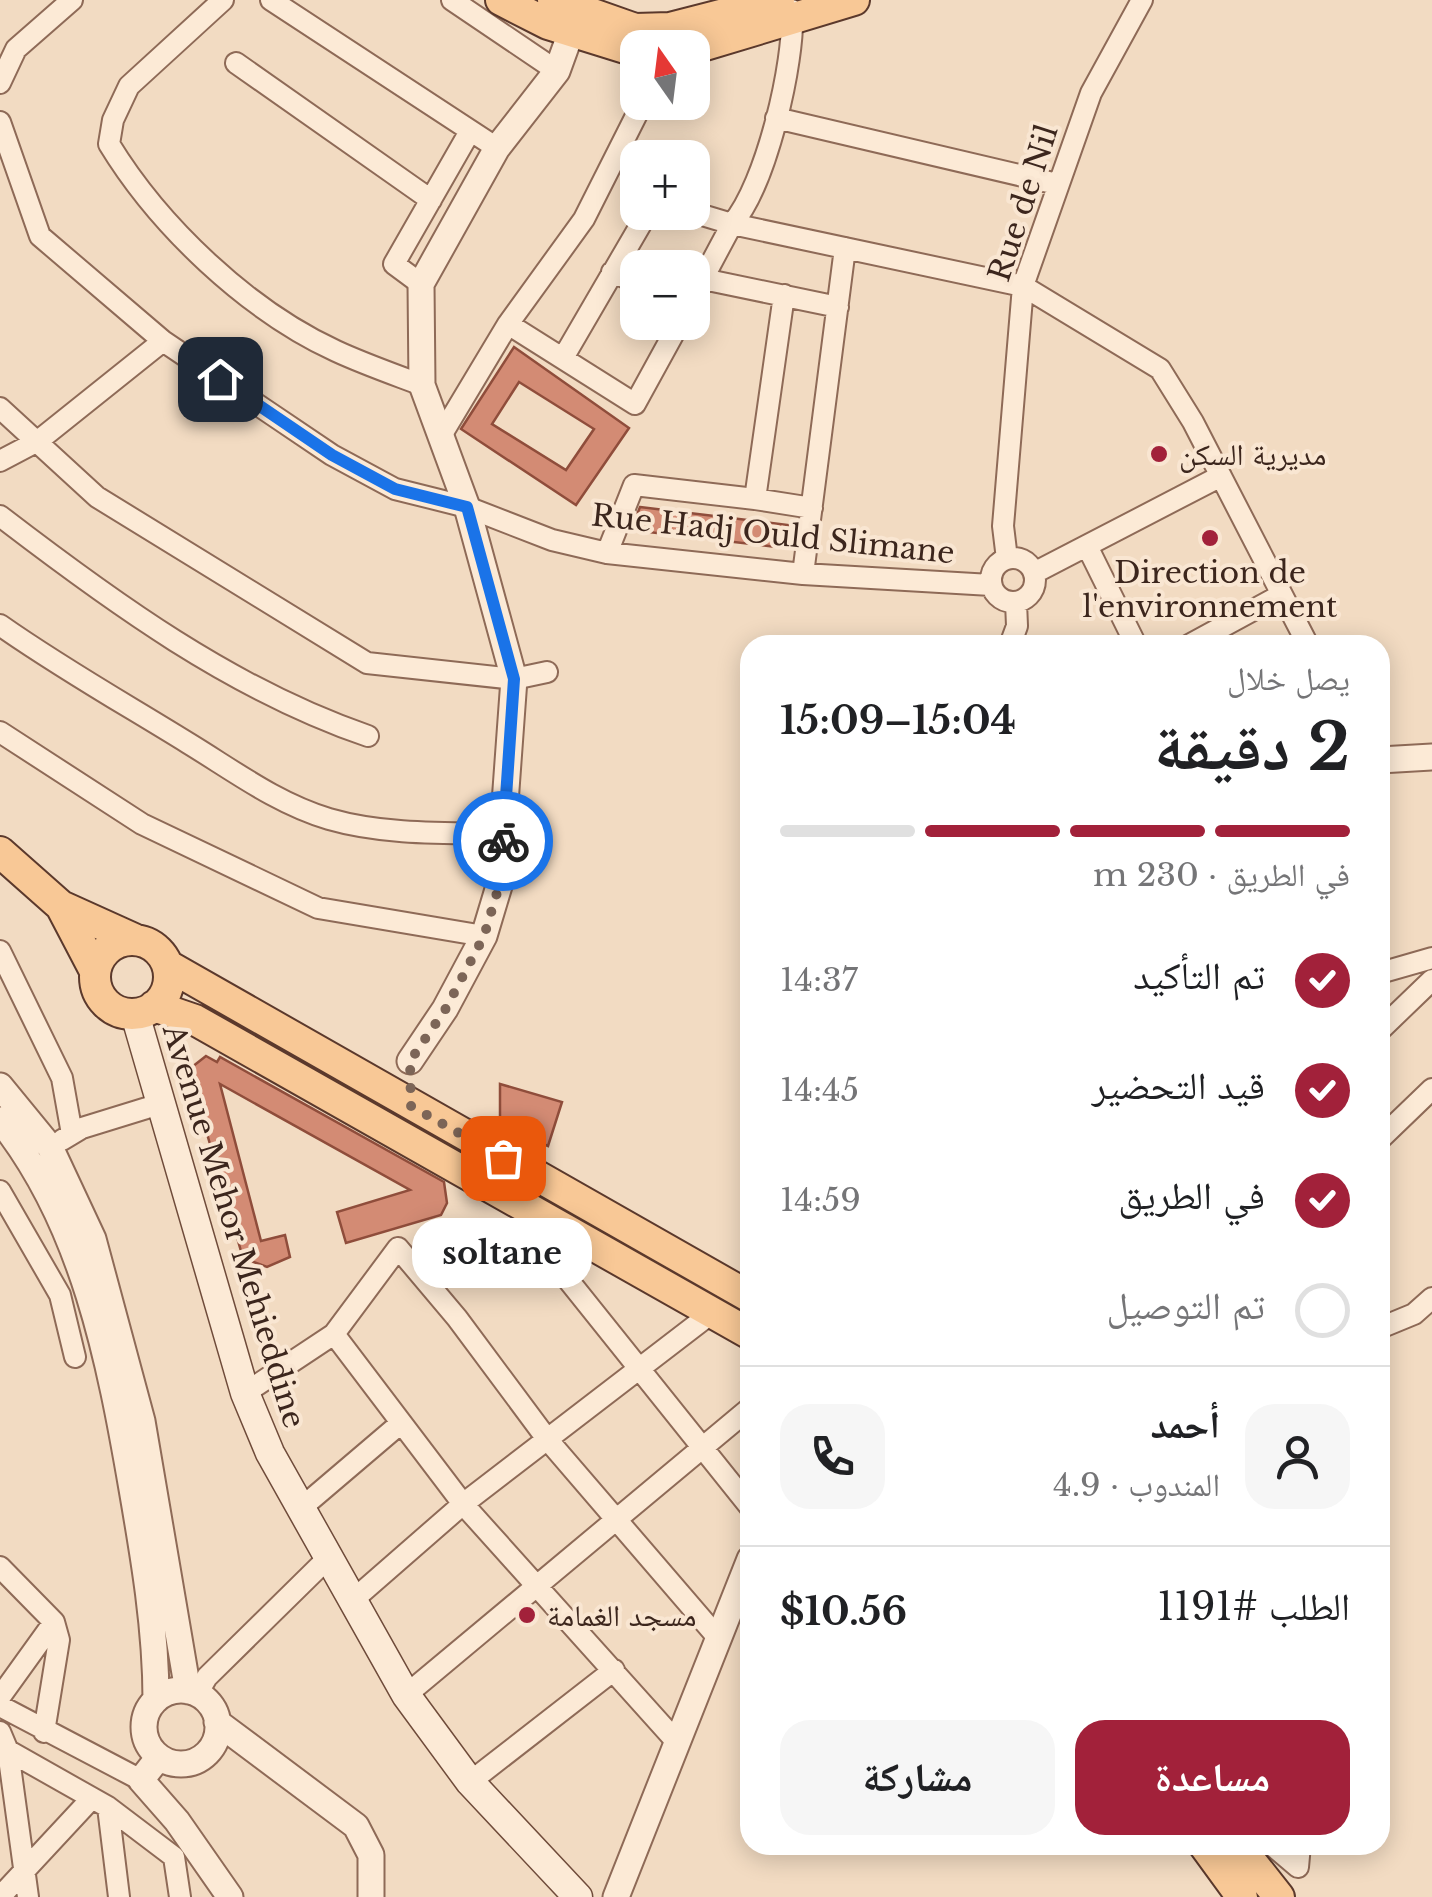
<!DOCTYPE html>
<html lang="ar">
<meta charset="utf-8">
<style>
body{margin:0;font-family:"Libre Baskerville","Noto Naskh Arabic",serif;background:#f6f6f6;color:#202124;direction:rtl;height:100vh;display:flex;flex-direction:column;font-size:38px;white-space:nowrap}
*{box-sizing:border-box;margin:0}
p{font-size:32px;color:#757577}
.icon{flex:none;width:55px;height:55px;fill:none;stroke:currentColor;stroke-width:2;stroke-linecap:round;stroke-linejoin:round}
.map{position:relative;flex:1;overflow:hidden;direction:ltr}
.side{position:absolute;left:740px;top:635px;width:650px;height:1220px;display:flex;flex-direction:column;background:#fff;border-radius:30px;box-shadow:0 5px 25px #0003;direction:rtl}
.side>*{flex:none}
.needle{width:65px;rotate:346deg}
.controls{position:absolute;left:620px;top:30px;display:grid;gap:20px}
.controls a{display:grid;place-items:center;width:90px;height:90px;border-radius:20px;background:#fff;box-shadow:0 5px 25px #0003;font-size:50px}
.pin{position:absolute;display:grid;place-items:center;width:85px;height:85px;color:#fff;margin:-42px;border-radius:20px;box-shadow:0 5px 15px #0006}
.courier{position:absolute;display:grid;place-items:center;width:100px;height:100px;margin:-50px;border:8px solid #1a73e8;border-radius:50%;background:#fff;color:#222;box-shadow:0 2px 12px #0007}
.bubble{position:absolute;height:70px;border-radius:30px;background:#fff;box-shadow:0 5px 25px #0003;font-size:32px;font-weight:800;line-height:70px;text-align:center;direction:rtl}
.overview em{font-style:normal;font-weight:800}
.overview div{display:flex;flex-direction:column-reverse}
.overview{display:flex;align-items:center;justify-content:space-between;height:170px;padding:0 40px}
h1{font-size:65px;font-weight:800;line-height:75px}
.bar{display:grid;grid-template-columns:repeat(4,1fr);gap:15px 10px;align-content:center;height:120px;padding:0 40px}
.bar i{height:12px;border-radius:8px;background:#e0e0e0}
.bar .selected{background:#a2213a}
.bar p{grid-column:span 4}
.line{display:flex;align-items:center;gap:25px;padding:0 40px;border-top:2px solid #e0e0e0}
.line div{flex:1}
.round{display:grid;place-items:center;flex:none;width:105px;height:105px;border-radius:30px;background:#f6f6f6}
ol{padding:0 40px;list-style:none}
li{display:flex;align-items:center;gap:30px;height:110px}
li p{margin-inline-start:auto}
li .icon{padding:10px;border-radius:50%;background:#a2213a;color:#fff;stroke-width:4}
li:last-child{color:#757577}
li i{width:55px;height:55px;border:5px solid #e0e0e0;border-radius:50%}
.cta{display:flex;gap:20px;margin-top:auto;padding:20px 40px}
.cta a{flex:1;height:115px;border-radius:30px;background:#a2213a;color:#fff;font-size:40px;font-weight:800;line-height:115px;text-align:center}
.cta a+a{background:#f6f6f6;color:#202124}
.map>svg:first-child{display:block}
.building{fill:#d38b74;stroke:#8f4d3b;stroke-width:2.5;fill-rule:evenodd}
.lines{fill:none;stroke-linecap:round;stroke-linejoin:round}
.minor-casing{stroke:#8e6a57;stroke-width:24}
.tertiary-casing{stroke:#8e6a57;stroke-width:29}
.secondary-casing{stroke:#6f4b3a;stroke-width:31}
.primary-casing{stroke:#5b392c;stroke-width:34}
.minor{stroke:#fcead6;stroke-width:20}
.tertiary{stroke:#fcead6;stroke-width:25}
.secondary{stroke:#fcead6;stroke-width:28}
.primary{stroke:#f8c896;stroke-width:30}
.done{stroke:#7c6557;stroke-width:10;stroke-dasharray:0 18}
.route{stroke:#1a73e8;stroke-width:12}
.poi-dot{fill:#a2213a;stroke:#f9e6d2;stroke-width:4}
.labels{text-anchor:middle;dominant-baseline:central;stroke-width:8;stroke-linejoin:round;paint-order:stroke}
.street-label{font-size:30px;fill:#3c261d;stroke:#f9e6d2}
.poi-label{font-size:30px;fill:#3c261d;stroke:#f9e6d2;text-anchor:start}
</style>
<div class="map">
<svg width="1432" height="1897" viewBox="0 0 1432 1897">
<rect width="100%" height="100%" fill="#f2dbc2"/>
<path class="building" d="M514 347 629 428 576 505 461 429ZM519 382 594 429 566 470 492 424Z
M640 507 788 525 785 548 631 530Z
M206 1056 217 1062 220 1057 444 1182 447 1203 441 1215 346 1243 337 1212 410 1190 220 1084 261 1241 285 1235 290 1257 267 1267 243 1258 192 1082 196 1081 192 1067Z
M500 1084 562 1102 548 1146 500 1126Z"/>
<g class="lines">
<defs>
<path id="minor" d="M223 0 129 86 113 120 109 144C159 226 247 310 336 351 364 364 393 374 422 385
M271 0 497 148
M452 0 557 71
M236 63 431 200
M0 83 16 49 72 0
M776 118 1057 184
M0 122 40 236 163 341 332 455 395 489 467 507 552 540 607 553 803 574 991 585
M692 212 732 224C766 185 795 62 792 10
M612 272 638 283
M703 279 838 307
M421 284 394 264 469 133
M692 299 732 224 1023 286 1160 369 1193 422 1308 645
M508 324 584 219 643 102
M563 358 648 212
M0 408 97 497 367 663 514 679 547 672
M442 434 508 324 635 404 680 322
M0 461 38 441 163 341
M755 499 812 508
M0 516C112 602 233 690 368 736
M1087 546 1136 645
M607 553 634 485 755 499 784 295
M991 580a22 22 0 1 1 44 0a22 22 0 1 1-44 0Z
M1007 559 1003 526 1023 286 1091 93 1142 0
M1034 573 1221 476
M803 574 845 248
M0 625C61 668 125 704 188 743 234 771 276 803 329 819 384 835 446 833 504 834
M1010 645 1017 626 1016 602
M1189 645 1281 595
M0 732 142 824 318 908 484 936
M0 951 62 1078 72 1134
M1380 973 1432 958
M1380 1030 1432 980
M1380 1139 1432 1089
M62 1140 82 1128 163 1103
M0 1191 60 1295 75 1357
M561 1271 750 1507
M1380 1328 1414 1314 1432 1298
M334 1334 463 1504 675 1740
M245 1393 334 1334 398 1248 457 1318 547 1439 719 1639
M300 1509 401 1423
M0 1567 54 1622 59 1640 44 1732
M353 1600 463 1504 713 1312
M197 1694 207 1677 328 1558
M406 1695 750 1408
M0 1697 54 1622
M0 1706 141 1780
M0 1732 8 1751 28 1897
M0 1746 108 1807 174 1857 180 1897
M470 1782 614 1670
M108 1807 119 1897
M1272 1845 1298 1867 1300 1845
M0 1897 92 1798"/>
<path id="tertiary" d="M1380 760 1432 757
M410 1061 445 1009 484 936 499 886 514 679 467 507 422 385 421 284 497 148 557 71 578 13
M0 1086 50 1147 93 1239 142 1421 188 1691
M0 1120C83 1223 110 1361 132 1489 144 1558 156 1629 156 1700
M144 1727a37 37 0 1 1 74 0a37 37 0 1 1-74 0Z
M217 1722 356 1826 371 1855V1897
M159 1757 141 1780 177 1821 230 1897
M616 1897 750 1559"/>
<path id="secondary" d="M135 1014 245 1393 270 1453 406 1695 470 1782 578 1897"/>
<path id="primary" d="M501 0 548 24 638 52
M553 0 635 29 670 28 779 0
M692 49 854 0
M0 852 61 906 94 969
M61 906 134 939
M95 977a37 37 0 1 1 74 0a37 37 0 1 1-74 0Z
M167 965 750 1297
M154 1006 195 1020 750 1334
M1204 1845 1242 1897
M1238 1845 1279 1897"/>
</defs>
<use href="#minor" class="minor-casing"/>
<use href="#tertiary" class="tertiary-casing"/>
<use href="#secondary" class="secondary-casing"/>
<use href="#primary" class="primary-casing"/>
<use href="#minor" class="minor"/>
<use href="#tertiary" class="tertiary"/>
<use href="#secondary" class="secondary"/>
<use href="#primary" class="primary"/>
</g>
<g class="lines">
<path class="done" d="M503 841 499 886 484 936 445 1010 410 1061 411 1106 503 1158"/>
<path class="route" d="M220 379 332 455 395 489 467 507 514 679 503 841"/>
</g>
<g class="poi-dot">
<circle cx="1159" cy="454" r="10"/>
<circle cx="1210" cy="538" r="10"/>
<circle cx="527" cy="1615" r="10"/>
</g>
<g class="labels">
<g class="street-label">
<text transform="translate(1023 203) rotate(-72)">Rue de Nil</text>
<text transform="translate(773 534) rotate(6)">Rue Hadj Ould Slimane</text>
<text transform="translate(234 1226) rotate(73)">Avenue Mehor Mehieddine</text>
</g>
<g class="poi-label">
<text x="1179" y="454">مديرية السكن</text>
<text x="1210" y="572" text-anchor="middle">Direction de<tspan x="1210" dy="34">l'environnement</tspan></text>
<text x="547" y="1615">مسجد الغمامة</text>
</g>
</g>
</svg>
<div class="controls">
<a><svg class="needle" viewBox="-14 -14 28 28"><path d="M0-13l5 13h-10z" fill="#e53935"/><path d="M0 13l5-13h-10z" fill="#757577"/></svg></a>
<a>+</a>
<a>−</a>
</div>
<div class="pin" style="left:503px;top:1158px;background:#ea580c"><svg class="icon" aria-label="bag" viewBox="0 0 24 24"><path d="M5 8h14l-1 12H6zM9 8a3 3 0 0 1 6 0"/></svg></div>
<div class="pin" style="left:220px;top:379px;background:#1f2937"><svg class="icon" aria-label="home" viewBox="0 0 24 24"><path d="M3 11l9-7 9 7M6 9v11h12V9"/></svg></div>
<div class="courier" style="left:503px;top:841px"><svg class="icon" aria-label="bike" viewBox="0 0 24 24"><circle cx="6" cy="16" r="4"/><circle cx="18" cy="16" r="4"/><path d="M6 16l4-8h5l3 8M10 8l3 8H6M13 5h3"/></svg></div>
<div class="bubble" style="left:412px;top:1218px;width:180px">soltane</div>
<section class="side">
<div class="overview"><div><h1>2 دقيقة</h1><p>يصل خلال</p></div><em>15:04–15:09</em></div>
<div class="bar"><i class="selected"></i><i class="selected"></i><i class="selected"></i><i></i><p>في الطريق · 230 m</p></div>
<ol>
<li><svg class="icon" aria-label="check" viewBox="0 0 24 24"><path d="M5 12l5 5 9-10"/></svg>تم التأكيد<p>14:37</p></li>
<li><svg class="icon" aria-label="check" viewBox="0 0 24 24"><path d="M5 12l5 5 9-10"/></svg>قيد التحضير<p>14:45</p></li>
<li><svg class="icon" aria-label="check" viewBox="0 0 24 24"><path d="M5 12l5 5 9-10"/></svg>في الطريق<p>14:59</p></li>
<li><i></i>تم التوصيل</li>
</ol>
<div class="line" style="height:180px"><a class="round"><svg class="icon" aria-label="person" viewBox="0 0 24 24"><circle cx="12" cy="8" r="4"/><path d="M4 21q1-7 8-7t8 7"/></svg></a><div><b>أحمد</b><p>المندوب · 4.9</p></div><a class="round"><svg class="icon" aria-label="phone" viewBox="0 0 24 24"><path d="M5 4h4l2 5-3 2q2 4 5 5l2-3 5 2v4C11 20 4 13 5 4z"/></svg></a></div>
<div class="line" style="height:130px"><div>الطلب #1191</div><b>$10.56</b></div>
<div class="cta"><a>مساعدة</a><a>مشاركة</a></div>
</section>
</div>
